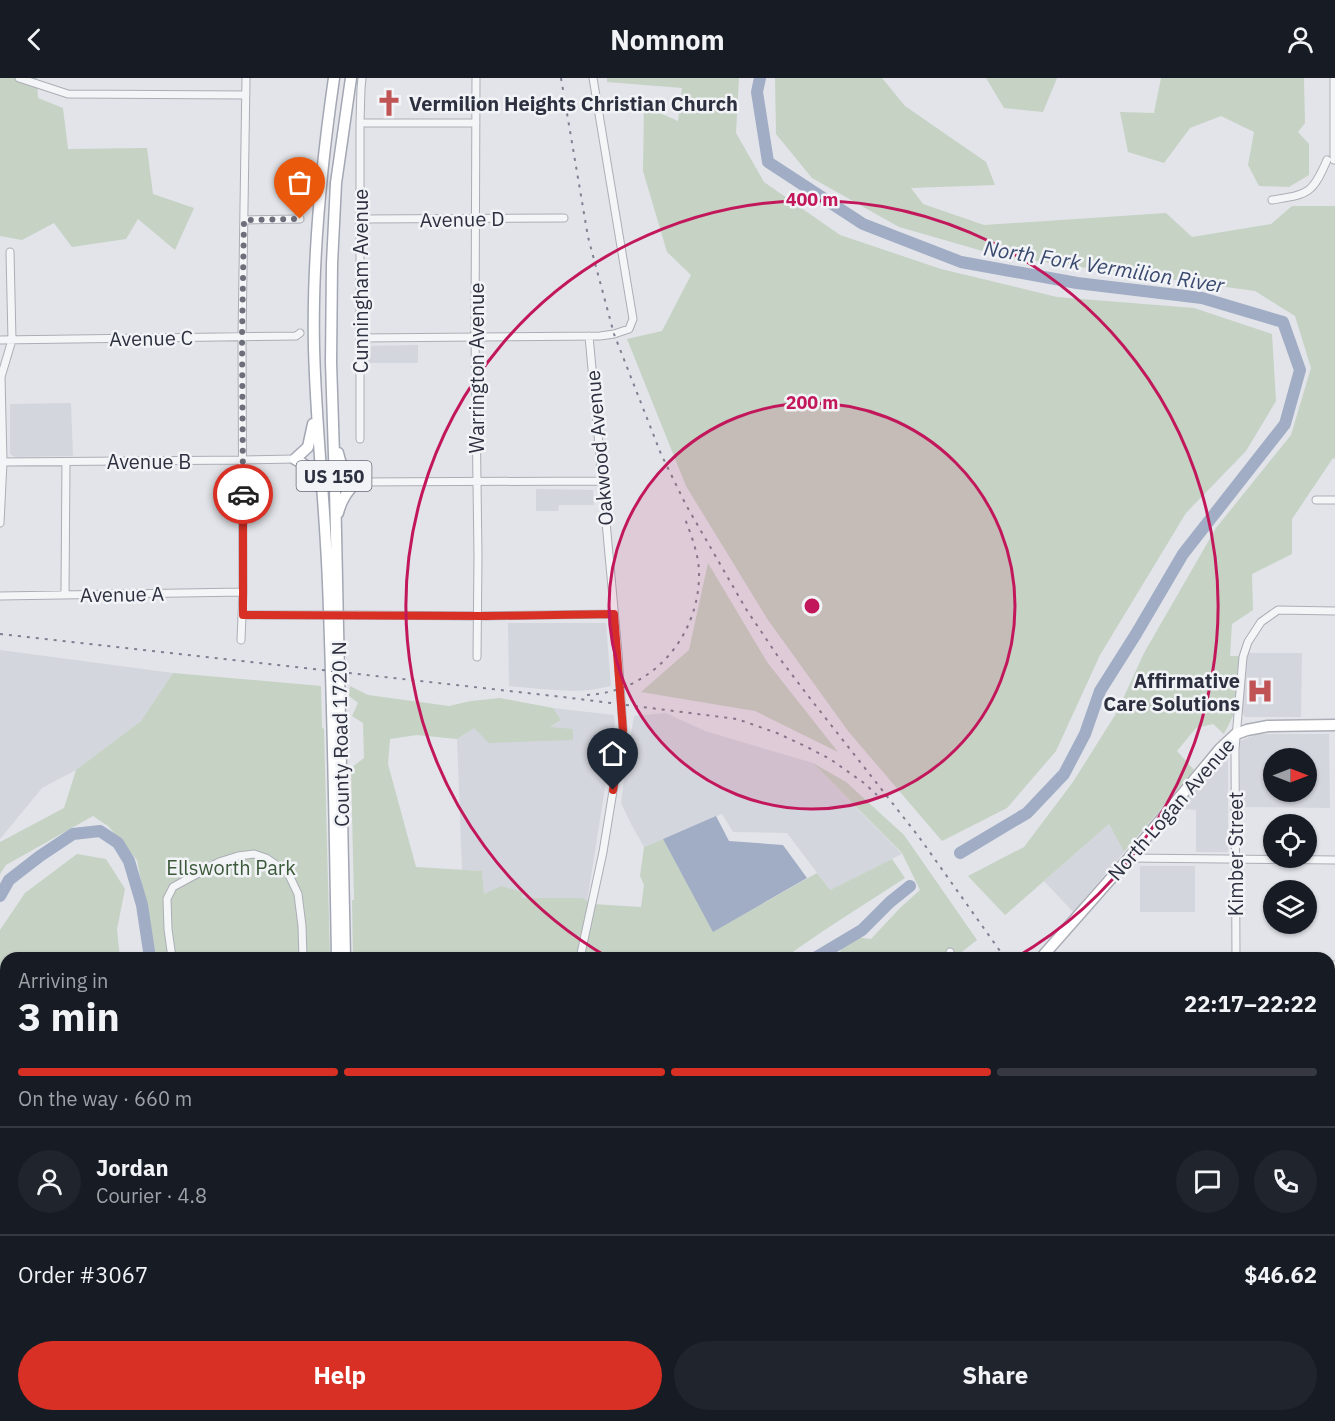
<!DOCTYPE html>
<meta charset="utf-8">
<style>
body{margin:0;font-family:"IBM Plex Sans",sans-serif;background:#20242c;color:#f1f3f6;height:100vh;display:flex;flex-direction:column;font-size:22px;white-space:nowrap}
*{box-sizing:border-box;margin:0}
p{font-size:20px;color:#9ea1a6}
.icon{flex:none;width:33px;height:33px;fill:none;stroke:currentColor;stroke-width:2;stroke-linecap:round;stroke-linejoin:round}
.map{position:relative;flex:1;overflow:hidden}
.details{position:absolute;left:0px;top:874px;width:1335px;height:470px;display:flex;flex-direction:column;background:#171b24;border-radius:18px 18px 0 0;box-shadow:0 2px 4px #0004}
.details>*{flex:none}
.needle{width:39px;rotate:90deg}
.fabs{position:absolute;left:1263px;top:670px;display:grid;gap:12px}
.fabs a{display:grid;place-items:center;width:54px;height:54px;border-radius:50%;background:#171b24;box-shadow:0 2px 4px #0004;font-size:30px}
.pin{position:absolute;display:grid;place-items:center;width:51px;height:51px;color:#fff;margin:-62px -26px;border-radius:50% 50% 50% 0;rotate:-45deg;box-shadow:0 0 6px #0007}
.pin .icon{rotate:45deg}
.courier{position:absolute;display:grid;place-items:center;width:60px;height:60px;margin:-30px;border:4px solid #d93025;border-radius:50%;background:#fff;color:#222;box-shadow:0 2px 8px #0007}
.headline em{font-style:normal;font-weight:800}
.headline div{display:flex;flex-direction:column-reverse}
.headline{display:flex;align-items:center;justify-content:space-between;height:102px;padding:0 18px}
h1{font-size:39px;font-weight:800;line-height:45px}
.bar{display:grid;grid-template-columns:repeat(4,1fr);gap:9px 6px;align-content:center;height:72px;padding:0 18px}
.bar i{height:8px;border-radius:4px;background:#363941}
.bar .active{background:#d93025}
.bar p{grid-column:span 4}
.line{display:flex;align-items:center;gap:15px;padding:0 18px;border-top:2px solid #363941}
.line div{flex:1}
.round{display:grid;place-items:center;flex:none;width:63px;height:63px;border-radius:32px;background:#20242c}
.button{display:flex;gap:12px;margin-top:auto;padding:12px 18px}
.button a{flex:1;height:69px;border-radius:36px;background:#d93025;color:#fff;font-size:24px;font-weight:800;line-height:69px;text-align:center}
.button a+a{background:#20242c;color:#f1f3f6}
header{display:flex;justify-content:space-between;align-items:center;height:78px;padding:0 18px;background:#171b24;font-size:27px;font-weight:800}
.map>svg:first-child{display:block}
.built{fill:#d4d6dd;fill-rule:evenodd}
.green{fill:#c5d2c4}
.water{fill:#a1adc5}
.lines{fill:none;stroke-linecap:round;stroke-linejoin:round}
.river{stroke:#a1adc5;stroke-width:12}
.street-casing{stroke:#abaeb6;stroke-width:9}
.secondary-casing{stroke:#abaeb6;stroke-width:13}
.primary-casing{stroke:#a2a7b3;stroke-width:13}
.street{stroke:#f4f5f7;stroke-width:7}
.secondary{stroke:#fff;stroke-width:10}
.primary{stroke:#fff;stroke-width:10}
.rail{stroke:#7d8191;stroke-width:2;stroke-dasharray:3 6;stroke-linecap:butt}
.street-bridge-casing{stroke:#abaeb6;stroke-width:9;stroke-linecap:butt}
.street-bridge{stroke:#f4f5f7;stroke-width:7}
.done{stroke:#6c6f7a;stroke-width:6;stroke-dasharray:0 10.8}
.route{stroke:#d93025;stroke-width:8}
.ring{fill:none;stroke:#c2185b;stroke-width:3}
.labels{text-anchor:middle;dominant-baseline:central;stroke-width:5;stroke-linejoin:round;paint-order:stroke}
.shield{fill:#f1f3f6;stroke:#676a76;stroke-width:1.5}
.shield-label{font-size:18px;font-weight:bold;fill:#2c303f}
.poi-label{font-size:20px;font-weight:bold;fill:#2c303f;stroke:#f1f3f6;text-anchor:start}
.street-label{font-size:20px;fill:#2c303f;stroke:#f1f3f6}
.park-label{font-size:20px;fill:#3c593a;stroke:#f1f3f6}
.water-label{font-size:21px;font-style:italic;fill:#3a4a6f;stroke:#f1f3f6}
.centre{fill:#c2185b;stroke:#f1f3f6;stroke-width:3}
.ring-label{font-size:18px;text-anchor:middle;font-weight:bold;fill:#c2185b;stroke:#f1f3f6;stroke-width:5;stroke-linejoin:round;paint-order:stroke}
</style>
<header><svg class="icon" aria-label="back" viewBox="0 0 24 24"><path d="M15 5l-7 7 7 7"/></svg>Nomnom<svg class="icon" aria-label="person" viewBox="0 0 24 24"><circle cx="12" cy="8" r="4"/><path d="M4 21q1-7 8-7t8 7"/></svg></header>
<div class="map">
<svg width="1335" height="1343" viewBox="0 0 1335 1343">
<rect width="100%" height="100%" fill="#e2e4e9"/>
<path class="built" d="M418 267V285H367V268Z
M71 325 73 378 15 379 10 376V326Z
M536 411 593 412 594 427H559L558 433H536Z
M508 545H606L611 608 591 612 572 613 540 611 509 608Z
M0 572 173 595 141 643 76 692 42 710 0 761Z
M1246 575H1302L1301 639H1245L1241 632Z
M553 630 614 637 615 646 587 824 581 820H522L484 816 482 793 462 792 457 661 474 650H549L561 642Z
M666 635 705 653 813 685 902 776 830 812 787 755 733 754 722 736 644 769 631 746 621 725 624 701 634 638Z
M1258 656H1329L1330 730 1240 729V663ZM1274 681H1306V714H1274Z
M1226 674 1228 676V774H1196V732L1183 731 1179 728Z
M1109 746 1124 774 1073 834 1044 803Z
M1140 788H1195V834H1140Z
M1329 1211H1335V1332L1329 1322Z
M574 1338H776V1340L574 1342Z"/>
<path class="green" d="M0 0H37L38 20 63 30 68 71 147 70 153 116 194 130 175 172 138 141 126 161 72 169 54 145 22 162 0 158Z
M607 0H739L736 55 764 104 840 157 941 191 1057 219 1194 230 1272 256 1276 323 1246 373 1186 435 1100 577 1056 673 1007 730 942 763 848 653 768 542 686 408 627 261 662 253 691 197 667 174 643 93 644 28 678 43 682 10 607 4Z
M775 0H882L905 28 986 84 995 107 911 110 923 126 984 147 1166 135 1192 159 1271 146 1292 128H1335V381L1333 380 1292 441V476L1252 496 1253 532 1232 546 1230 578H1239L1234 636 1224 656 1213 646 1196 650 1177 673 1194 692 1124 774 1109 746 1005 837 968 798 1024 769 1073 704 1117 634 1144 575 1216 450 1291 357 1311 290 1295 238 1255 213 1000 178 899 149 812 100 776 56Z
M986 0H1057L1043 34 1004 30Z
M1161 0H1304L1305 45 1298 54 1309 66V97L1289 109 1259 108 1248 87 1254 54 1221 38 1190 50 1164 85 1128 74 1120 34 1154 35Z
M708 485 767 584 838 674 755 633 641 614 689 572Z
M173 595 321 608 322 650 324 651 330 880H154L151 854 137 782 108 748 93 738 6 787 0 796V764L64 730 76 692 141 643Z
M350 608 368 617 449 628 471 623 500 620 553 630 561 642 550 649 573 651V662L489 665 474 650 457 661 417 657 390 661 388 686 416 789 482 793 484 816 501 808 522 814V820H582L592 826 641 829 644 807 640 798 644 769 663 761 714 853 817 795 830 812 892 781 905 800 826 851 784 880H353L352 822H354L351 690 364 680 363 645 352 638 358 625 349 618Z
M813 685 846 704 904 757 977 862 954 880H838L846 858 871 861 901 829 920 812 902 775Z
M77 776 106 781 125 811 117 851 120 880H6V1163L3 1112 0 1109V852L25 815Z
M67 1338H169L201 1343H69Z"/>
<path class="water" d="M716 738 729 763 783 767 807 800 713 854 663 761Z"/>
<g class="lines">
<path class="river" d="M760 0 757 14 768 84 863 146 961 184 1077 205 1202 220 1283 244 1300 292 1285 346 1183 476 1136 556 1100 613 1085 656 1064 696 1027 735 960 775
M0 818 9 802 40 778 73 756 100 753 118 765 129 783 142 827 150 880
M815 880 862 852 890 824 910 808
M0 1222 6 1242
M37 1338 39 1343"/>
<defs>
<path id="street" d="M19 0 68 16 246 17
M476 0 475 258 478 478 477 579
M1334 0V82
M360 45H476
M1272 122C1308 116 1312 117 1327 82
M360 141 564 140
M244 142 300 141
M360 260 600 258 614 256 629 251 633 241 593 0
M0 262 296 258 300 255
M360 361V45L361 11 362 0
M3 384 243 382 295 381
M356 404 602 403
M1316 422H1335
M0 445 3 384 1 299 12 262 10 174
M65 516 66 384
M0 518 243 514
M243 537H308
M358 537 478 538 614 536
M241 562 243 514 242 259 246 0
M1129 780 1335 782
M172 880 168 851 167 821 173 809 219 784 238 778 254 776 266 780 288 795 298 816 302 848 303 880
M580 880 603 774 623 652 618 575 589 258
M950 880V874
M1236 880 1235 671 1243 579 1248 564 1261 544 1278 532 1335 533
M1329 887H1335
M1329 991H1335
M1329 1097H1335
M1329 1203H1335
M259 1338V1343
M282 1338 301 1343
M565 1338V1343
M661 1338V1343
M782 1338 783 1343
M880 1343V1338
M1133 1343V1338"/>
<path id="secondary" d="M1041 880 1129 780 1220 671 1236 656 1247 652 1268 648 1335 647
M376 1343 389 1338"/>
<path id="primary" d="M334 0C321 90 312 180 314 270 316 349 325 427 328 505 333 630 335 755 337 880
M313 346 308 369 295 381C308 388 314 394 318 408
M338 435C341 422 347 414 356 404 346 393 341 390 338 375
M345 880 335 408 331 284 332 186 336 105 351 0
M353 1343V1338"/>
</defs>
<use href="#street" class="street-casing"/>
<use href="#secondary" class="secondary-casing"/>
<use href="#primary" class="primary-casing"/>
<use href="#street" class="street"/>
<use href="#secondary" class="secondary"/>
<use href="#primary" class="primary"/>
<path class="rail" d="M561 0 588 159 614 256 661 376 686 427 746 531 777 577 809 619 919 759 1005 880
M0 556 563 619 737 641 777 655 807 669 830 681 864 705 877 717
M587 617C650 614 697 562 699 500 700 478 691 457 684 438
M1329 1334 1334 1343"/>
<defs>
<path id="street-bridge" d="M308 537H358"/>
</defs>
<use href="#street-bridge" class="street-bridge-casing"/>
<use href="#street-bridge" class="street-bridge"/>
</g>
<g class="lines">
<path class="done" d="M243 416 242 259 244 142 300 141"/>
<path class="route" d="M243 416V537L486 538 614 536 623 652 613 712"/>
</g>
<circle cx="812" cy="528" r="203" fill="#c2185b" fill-opacity=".12"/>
<g class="ring">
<circle cx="812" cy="528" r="203"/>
<path d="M609 880A406 406 0 1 1 1015 880"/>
</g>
<defs>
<symbol id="church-bare" viewBox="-9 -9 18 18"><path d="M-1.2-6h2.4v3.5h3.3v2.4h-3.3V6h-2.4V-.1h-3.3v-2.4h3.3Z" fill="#c05454" stroke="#f1f3f6" stroke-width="2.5" paint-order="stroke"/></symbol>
<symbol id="hospital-bare" viewBox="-9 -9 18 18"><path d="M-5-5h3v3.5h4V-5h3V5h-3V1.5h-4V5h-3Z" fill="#c05454" stroke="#f1f3f6" stroke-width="2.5" paint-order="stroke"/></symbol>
</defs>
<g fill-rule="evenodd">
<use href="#church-bare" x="370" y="6" width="38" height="38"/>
<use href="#hospital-bare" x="1241" y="594" width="38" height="38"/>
</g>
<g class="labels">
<rect class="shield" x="296.5" y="383" width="75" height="30" rx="4.5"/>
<g class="shield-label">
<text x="334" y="398">US 150</text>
</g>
<g class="poi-label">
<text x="409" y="25">Vermilion Heights Christian Church</text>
<text x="1240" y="602" text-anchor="end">Affirmative<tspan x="1240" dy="23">Care Solutions</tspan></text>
</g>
<g class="street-label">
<text transform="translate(462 141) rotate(-1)">Avenue D</text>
<text transform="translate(360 203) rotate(-90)">Cunningham Avenue</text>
<text transform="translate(151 260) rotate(-1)">Avenue C</text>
<text transform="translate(476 290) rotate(-90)">Warrington Avenue</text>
<text transform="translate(599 370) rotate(-95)">Oakwood Avenue</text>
<text x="149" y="383">Avenue B</text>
<text transform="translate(122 516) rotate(-1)">Avenue A</text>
<text transform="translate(340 656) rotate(-91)">County Road 1720 N</text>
<text transform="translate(1171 731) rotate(-49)">North Logan Avenue</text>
<text transform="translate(1235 776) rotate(-90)">Kimber Street</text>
</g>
<g class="park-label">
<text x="231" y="789">Ellsworth Park</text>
</g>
<g class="water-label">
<text transform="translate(1104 188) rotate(9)">North Fork Vermilion River</text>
</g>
</g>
<circle cx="812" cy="528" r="9" class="centre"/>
<g class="ring-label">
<text x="812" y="128">400 m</text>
<text x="812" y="331">200 m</text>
</g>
</svg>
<div class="fabs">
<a><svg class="needle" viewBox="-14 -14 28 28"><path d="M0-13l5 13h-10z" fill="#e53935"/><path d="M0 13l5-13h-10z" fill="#9ea1a6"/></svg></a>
<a><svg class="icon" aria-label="locate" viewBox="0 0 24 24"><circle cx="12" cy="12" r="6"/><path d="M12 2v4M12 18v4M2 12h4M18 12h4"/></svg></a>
<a><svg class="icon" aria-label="layers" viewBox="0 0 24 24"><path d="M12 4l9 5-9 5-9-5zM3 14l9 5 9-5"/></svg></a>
</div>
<div class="pin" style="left:300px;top:141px;background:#ea580c"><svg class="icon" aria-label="bag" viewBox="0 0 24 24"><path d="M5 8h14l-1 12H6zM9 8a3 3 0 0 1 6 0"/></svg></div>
<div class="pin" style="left:613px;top:712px;background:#1f2937"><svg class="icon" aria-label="home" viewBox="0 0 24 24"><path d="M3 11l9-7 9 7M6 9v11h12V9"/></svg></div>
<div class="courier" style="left:243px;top:416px"><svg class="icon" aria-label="car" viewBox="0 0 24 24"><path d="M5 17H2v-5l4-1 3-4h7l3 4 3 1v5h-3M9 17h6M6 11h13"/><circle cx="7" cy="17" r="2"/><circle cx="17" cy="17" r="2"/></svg></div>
<section class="details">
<div class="headline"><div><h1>3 min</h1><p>Arriving in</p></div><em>22:17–22:22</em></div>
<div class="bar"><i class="active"></i><i class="active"></i><i class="active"></i><i></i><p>On the way · 660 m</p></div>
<div class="line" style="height:108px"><a class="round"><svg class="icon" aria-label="person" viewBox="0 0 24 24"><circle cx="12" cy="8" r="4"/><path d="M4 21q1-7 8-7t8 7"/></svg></a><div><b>Jordan</b><p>Courier · 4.8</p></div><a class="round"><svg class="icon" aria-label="chat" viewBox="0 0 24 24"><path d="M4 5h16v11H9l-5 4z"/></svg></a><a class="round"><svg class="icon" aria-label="phone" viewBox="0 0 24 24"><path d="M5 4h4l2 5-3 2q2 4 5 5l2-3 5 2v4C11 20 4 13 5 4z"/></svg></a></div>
<div class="line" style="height:78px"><div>Order #3067</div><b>$46.62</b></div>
<div class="button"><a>Help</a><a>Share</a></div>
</section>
</div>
